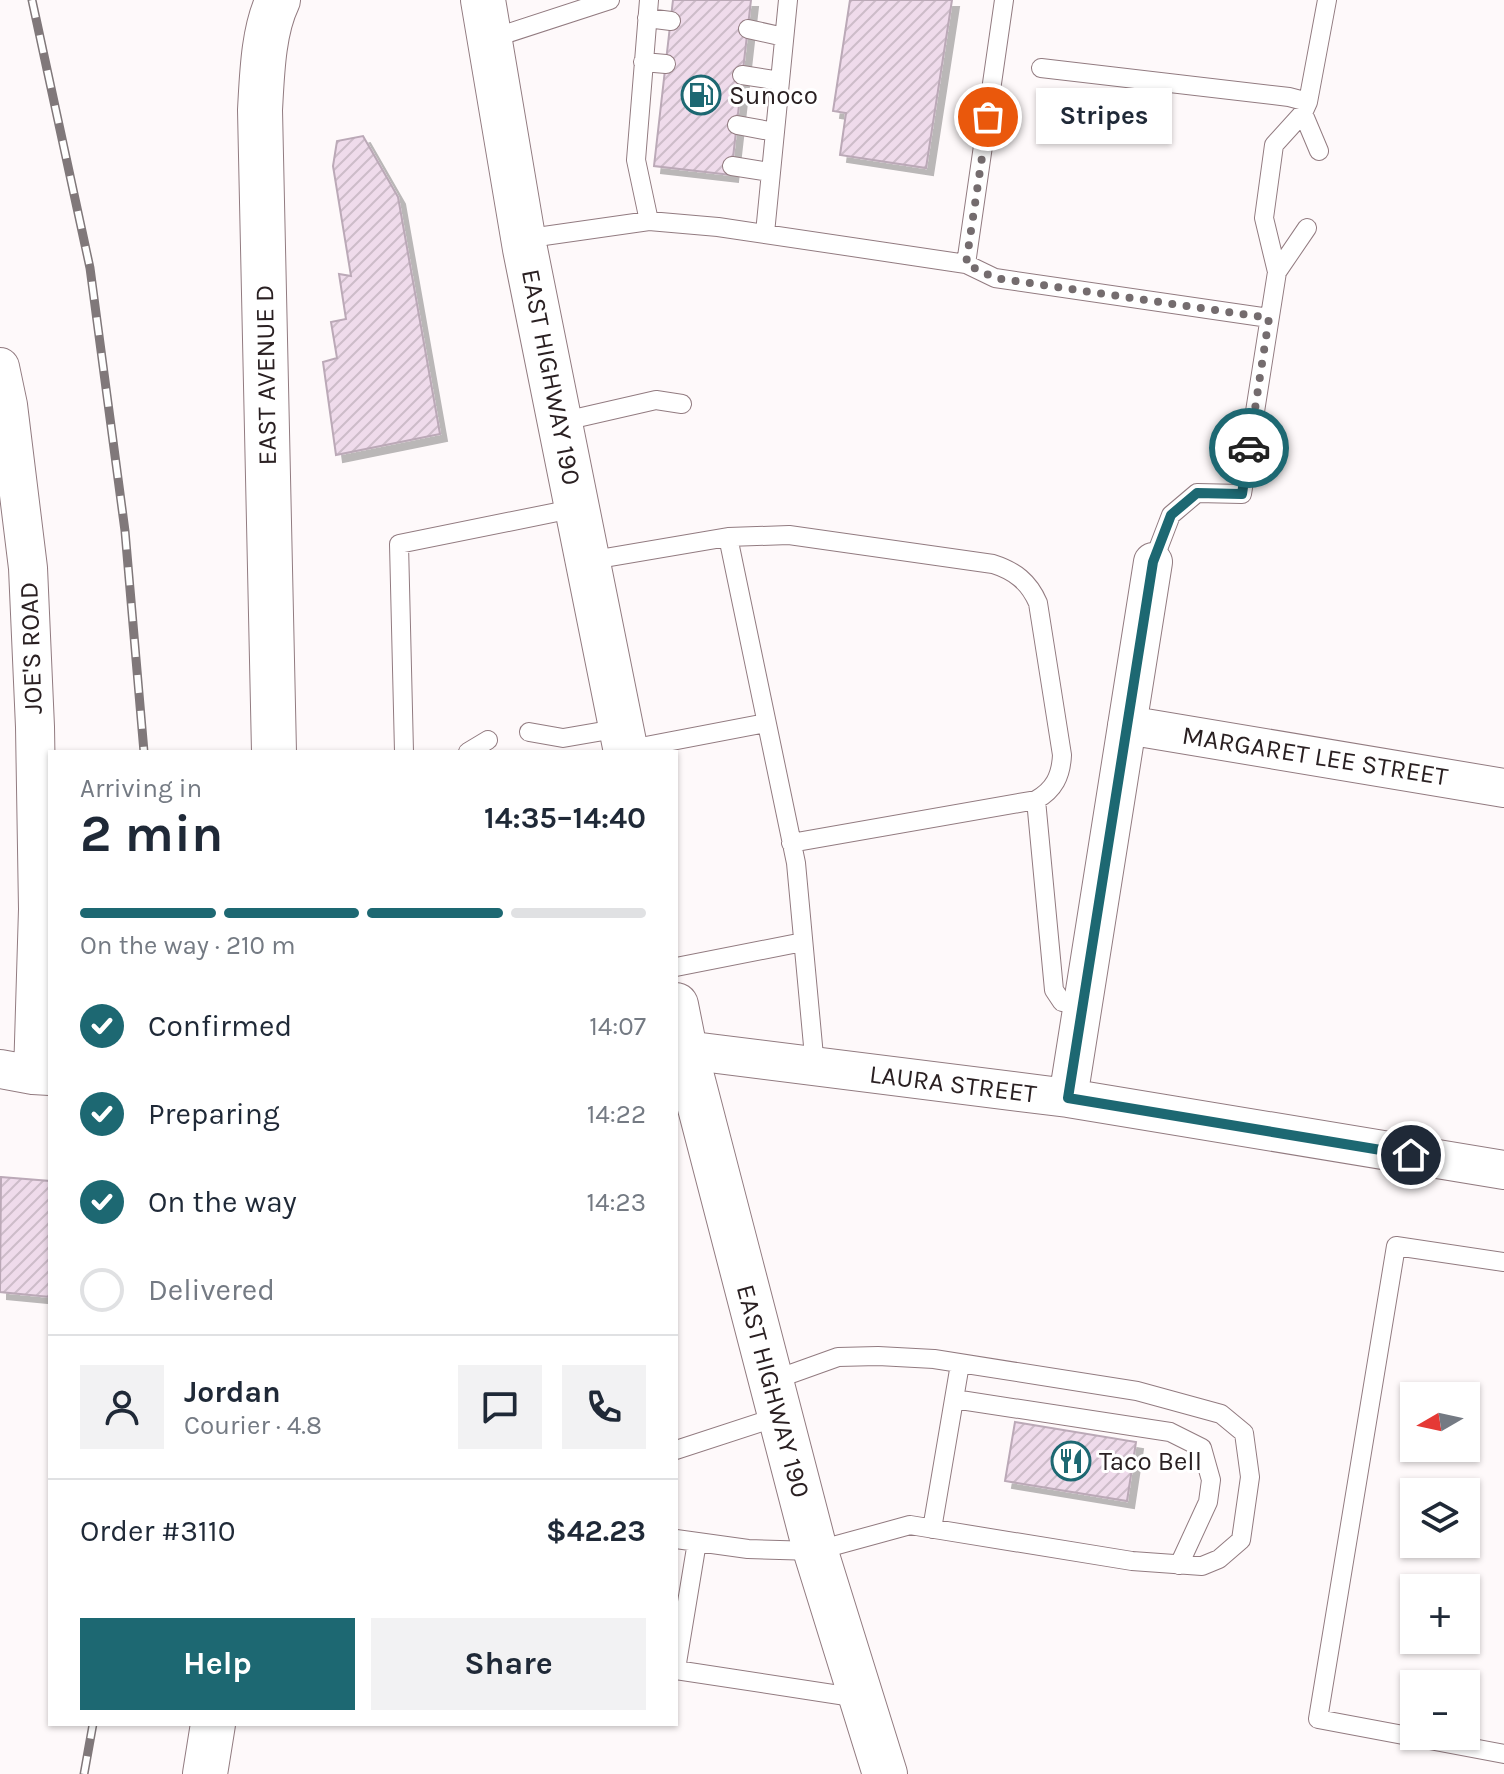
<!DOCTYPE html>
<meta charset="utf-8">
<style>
body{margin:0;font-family:Karla,sans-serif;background:#f2f2f3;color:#1f2937;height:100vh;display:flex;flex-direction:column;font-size:30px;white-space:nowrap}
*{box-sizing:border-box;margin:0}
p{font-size:26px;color:#747a83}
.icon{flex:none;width:44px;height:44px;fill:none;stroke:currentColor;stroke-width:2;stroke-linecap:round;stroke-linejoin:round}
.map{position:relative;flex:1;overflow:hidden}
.side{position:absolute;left:48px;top:750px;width:630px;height:976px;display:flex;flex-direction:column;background:#fff;border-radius:0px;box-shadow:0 2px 6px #0004}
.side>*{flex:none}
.needle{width:52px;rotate:261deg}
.buttons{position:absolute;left:1400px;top:1382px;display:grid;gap:16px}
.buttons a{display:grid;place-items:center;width:80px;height:80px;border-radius:0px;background:#fff;box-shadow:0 2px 6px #0004;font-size:40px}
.pin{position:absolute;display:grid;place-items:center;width:68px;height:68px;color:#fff;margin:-34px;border:4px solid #fff;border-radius:50%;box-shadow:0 2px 8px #0007}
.courier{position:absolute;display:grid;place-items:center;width:80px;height:80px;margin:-40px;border:6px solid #1d6872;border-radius:50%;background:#fff;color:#222;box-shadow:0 2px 10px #0007}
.bubble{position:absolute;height:56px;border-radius:0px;background:#fff;box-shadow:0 2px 6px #0004;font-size:26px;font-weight:700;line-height:56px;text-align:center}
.summary em{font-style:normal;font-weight:700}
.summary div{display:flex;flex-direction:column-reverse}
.summary{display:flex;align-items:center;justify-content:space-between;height:136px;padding:0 32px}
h1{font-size:52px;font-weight:700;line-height:60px}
.bar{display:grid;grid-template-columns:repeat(4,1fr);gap:12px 8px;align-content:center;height:96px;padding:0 32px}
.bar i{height:10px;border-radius:6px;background:#e0e1e3}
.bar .on{background:#1d6872}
.bar p{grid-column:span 4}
.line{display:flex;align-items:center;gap:20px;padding:0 32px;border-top:2px solid #e0e1e3}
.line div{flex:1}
.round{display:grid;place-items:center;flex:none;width:84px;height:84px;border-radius:0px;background:#f2f2f3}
ol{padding:0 32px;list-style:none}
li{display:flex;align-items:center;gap:24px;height:88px}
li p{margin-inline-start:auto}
li .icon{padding:8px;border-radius:50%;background:#1d6872;color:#fff;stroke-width:4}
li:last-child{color:#747a83}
li i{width:44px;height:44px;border:4px solid #e0e1e3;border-radius:50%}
.cta{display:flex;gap:16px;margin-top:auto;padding:16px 32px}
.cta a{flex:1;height:92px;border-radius:0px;background:#1d6872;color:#fff;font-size:32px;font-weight:700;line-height:92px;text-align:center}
.cta a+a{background:#f2f2f3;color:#1f2937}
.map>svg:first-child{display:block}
.building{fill:url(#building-hatch);stroke:#bba9b7;stroke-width:2;filter:url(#shadow)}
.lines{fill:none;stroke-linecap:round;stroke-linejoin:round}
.service-casing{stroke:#927b80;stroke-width:20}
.minor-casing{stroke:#927b80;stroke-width:40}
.secondary-casing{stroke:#927b80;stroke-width:46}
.primary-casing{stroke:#927b80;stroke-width:46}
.service{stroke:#fff;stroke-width:18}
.minor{stroke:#fff;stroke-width:38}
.secondary{stroke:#fff;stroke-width:44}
.primary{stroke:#fff;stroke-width:44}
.rail-casing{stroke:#80787a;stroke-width:9}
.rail{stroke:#fff;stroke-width:6;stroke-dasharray:18;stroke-linecap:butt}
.done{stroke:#746c6e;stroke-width:8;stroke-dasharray:0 14.4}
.route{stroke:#1d6872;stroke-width:10}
.labels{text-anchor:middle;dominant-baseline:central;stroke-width:6;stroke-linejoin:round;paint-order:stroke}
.poi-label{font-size:26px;fill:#2a2022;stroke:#fff;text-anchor:start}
.street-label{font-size:26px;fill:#2a2022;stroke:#fff}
</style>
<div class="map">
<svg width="1504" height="1774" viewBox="0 0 1504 1774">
<defs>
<pattern id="building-hatch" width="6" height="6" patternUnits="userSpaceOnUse" patternTransform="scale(2)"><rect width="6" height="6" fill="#efdbeb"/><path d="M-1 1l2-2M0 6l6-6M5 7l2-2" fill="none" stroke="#cdbcc9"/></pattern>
<filter id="shadow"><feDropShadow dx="7" dy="7" stdDeviation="0" flood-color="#0004"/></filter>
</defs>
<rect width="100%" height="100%" fill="#fef9fa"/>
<path class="building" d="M673 0H751L731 175 654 166Z
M850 0H952L926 168 840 155 846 113 833 111Z
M363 136 398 197 440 434 336 455 323 362 337 358 331 322 346 319 339 274 351 276 333 166 337 141Z
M1 1177 50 1181V1297L0 1292Z
M1015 1422 1136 1442 1127 1501 1005 1481Z"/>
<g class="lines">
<defs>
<path id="service" d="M649 0 636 160 649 221
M647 18 671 21
M748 29 784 37
M490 39 610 0
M643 62 666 64
M1041 68 1289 97 1308 102 1303 113
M742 75 780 81
M1308 102 1327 0
M737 125 775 132
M732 166 770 172
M1307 228 1277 272 1264 218 1274 145 1303 113 1319 151
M765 233 788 0
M523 239 649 221 718 227 966 264 995 278 1269 318
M966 264 1004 0
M560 422 656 400 682 404
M728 537 789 535 993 564C1015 571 1029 582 1038 603L1062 755C1061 776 1054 790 1036 800L791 843
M587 561 728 537 796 863 815 1067
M1153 562 1171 515 1197 493 1242 494 1277 272
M529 732 563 738 621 728
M625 750 766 723
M404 752 399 544 577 508
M468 752 488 740
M1036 800 1054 990 1062 1002 1083 1006
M676 967 803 942
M1504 1262 1396 1246 1318 1719 1504 1754
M954 1399 1170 1432 1202 1448 1211 1480 1208 1502 1179 1565
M676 1450 780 1416
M932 1529 960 1364
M676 1539 748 1549 815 1551 910 1525 1132 1561 1202 1566 1219 1559 1241 1540 1250 1477 1244 1433 1221 1414 1137 1391 934 1359 878 1356 838 1357 771 1381
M676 1669 697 1542
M676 1670 859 1698"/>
<path id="minor" d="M0 367 8 405 28 568 35 727 38 909 33 1075
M1127 725 1504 788
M685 1050 1068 1098 1504 1170
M0 1069 33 1075 50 1076
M1068 1098 1153 562"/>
<path id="secondary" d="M274 752 260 110C262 75 263 31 278 0
M205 1774 213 1724"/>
<path id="primary" d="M483 0 525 249 626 752
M676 1005 685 1050 814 1546 885 1774"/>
</defs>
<use href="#service" class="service-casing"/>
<use href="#minor" class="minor-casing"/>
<use href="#secondary" class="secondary-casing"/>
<use href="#primary" class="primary-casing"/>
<use href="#service" class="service"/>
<use href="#minor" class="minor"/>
<use href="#secondary" class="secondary"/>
<use href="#primary" class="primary"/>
<defs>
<path id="rail" d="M32 0 90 268 125 531 144 752
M84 1774 93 1724"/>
</defs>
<use href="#rail" class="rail-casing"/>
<use href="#rail" class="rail"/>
</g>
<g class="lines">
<path class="done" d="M988 117 966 264 995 278 1269 318 1249 448"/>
<path class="route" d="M1249 448 1242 494 1197 493 1171 515 1153 562 1068 1098 1411 1155"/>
</g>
<defs>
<symbol id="fuel-ring" viewBox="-11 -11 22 22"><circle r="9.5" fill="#fff" stroke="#1d6872" stroke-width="1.5"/><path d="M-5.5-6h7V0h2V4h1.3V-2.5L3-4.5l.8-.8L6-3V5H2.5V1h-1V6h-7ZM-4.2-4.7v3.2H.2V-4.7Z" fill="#1d6872"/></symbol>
<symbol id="restaurant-ring" viewBox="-11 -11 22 22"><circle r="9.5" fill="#fff" stroke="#1d6872" stroke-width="1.5"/><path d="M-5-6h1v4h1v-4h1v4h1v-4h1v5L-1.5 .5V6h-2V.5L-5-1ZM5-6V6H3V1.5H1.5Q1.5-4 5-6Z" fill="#1d6872"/></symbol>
</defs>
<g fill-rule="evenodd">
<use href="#fuel-ring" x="679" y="73" width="44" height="44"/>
<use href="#restaurant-ring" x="1049" y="1439" width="44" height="44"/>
</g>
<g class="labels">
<g class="poi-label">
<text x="729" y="95">Sunoco</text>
<text x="1099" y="1461">Taco Bell</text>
</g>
<g class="street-label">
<text transform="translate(266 375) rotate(-91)">EAST AVENUE D</text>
<text transform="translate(551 377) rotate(79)">EAST HIGHWAY 190</text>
<text transform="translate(31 648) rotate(-92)">JOE'S ROAD</text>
<text transform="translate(1315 756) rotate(9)">MARGARET LEE STREET</text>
<text transform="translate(953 1084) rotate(7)">LAURA STREET</text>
<text transform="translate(773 1391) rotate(75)">EAST HIGHWAY 190</text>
</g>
</g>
</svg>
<div class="buttons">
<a><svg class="needle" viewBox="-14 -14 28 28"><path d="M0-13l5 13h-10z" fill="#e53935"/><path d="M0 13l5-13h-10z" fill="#747a83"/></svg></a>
<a><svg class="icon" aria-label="layers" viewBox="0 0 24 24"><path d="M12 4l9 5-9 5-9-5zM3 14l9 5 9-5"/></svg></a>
<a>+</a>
<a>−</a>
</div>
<div class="pin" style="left:988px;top:117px;background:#ea580c"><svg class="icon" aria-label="bag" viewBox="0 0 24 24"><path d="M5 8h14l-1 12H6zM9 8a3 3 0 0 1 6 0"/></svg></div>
<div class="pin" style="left:1411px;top:1155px;background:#1f2937"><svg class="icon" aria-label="home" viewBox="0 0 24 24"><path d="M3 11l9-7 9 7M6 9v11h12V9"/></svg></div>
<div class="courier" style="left:1249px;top:448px"><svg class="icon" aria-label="car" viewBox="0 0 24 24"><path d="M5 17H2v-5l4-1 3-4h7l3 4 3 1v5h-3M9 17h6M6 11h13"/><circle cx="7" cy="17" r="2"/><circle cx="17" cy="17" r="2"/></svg></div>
<div class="bubble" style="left:1036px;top:88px;width:136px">Stripes</div>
<section class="side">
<div class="summary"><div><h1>2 min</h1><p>Arriving in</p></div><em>14:35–14:40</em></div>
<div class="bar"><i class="on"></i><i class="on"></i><i class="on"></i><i></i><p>On the way · 210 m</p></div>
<ol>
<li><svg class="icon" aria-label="check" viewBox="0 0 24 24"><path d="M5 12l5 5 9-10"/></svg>Confirmed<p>14:07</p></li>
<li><svg class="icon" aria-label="check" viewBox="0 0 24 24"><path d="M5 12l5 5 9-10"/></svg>Preparing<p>14:22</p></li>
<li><svg class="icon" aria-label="check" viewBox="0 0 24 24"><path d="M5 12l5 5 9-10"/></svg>On the way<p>14:23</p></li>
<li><i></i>Delivered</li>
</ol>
<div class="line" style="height:144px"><a class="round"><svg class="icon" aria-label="person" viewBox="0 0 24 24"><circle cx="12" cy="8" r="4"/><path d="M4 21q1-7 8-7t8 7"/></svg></a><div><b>Jordan</b><p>Courier · 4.8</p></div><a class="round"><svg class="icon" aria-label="chat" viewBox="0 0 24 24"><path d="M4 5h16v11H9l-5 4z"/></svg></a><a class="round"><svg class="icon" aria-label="phone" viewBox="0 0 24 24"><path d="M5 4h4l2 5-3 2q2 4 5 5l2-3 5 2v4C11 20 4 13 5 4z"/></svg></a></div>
<div class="line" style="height:104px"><div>Order #3110</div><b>$42.23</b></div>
<div class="cta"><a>Help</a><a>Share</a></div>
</section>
</div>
